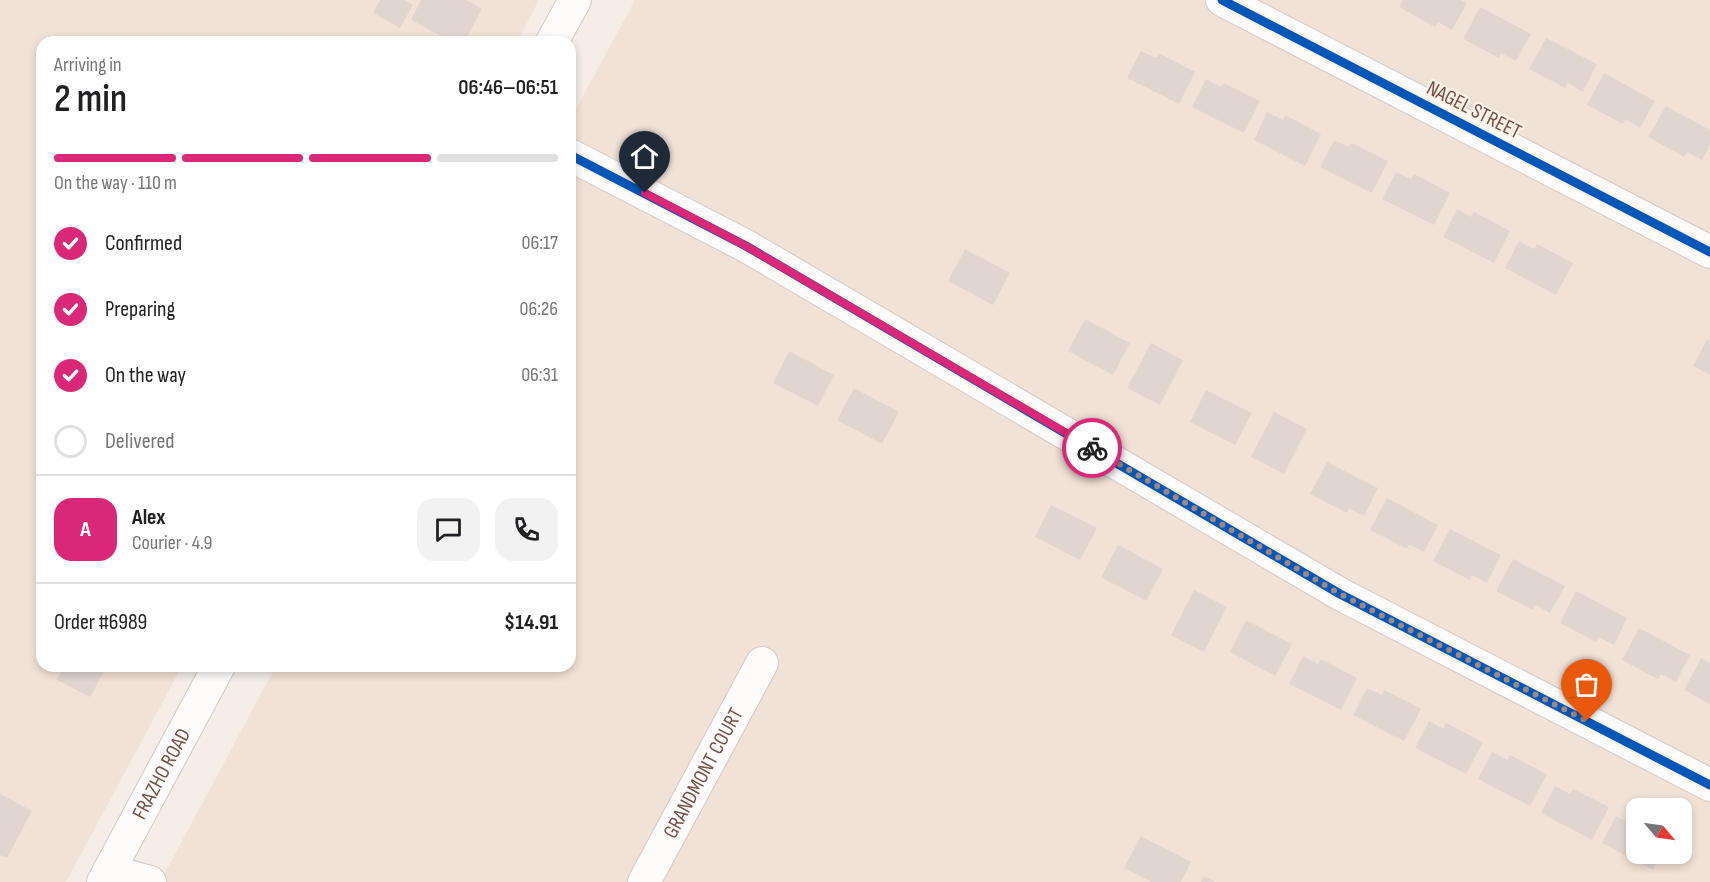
<!DOCTYPE html>
<meta charset="utf-8">
<style>
body{margin:0;font-family:"Sofia Sans Condensed",sans-serif;background:#f2f2f2;color:#202124;height:100vh;display:flex;flex-direction:column;font-size:22px;white-space:nowrap}
*{box-sizing:border-box;margin:0}
p{font-size:20px;color:#757577}
.icon{flex:none;width:33px;height:33px;fill:none;stroke:currentColor;stroke-width:2;stroke-linecap:round;stroke-linejoin:round}
.map{position:relative;flex:1;overflow:hidden}
.sheet{position:absolute;left:36px;top:36px;width:540px;height:636px;display:flex;flex-direction:column;background:#fff;border-radius:18px;box-shadow:0 3px 9px #0003}
.sheet>*{flex:none}
.needle{width:39px;rotate:119deg}
.tools{position:absolute;left:1626px;top:798px;display:grid;gap:12px}
.tools a{display:grid;place-items:center;width:66px;height:66px;border-radius:12px;background:#fff;box-shadow:0 3px 9px #0003;font-size:30px}
.pin{position:absolute;display:grid;place-items:center;width:51px;height:51px;color:#fff;margin:-62px -26px;border-radius:50% 50% 50% 0;rotate:-45deg;box-shadow:0 0 6px #0007}
.pin .icon{rotate:45deg}
.courier{position:absolute;display:grid;place-items:center;width:60px;height:60px;margin:-30px;border:4px solid #db2777;border-radius:50%;background:#fff;color:#222;box-shadow:0 2px 8px #0007}
.headline em{font-style:normal;font-weight:600}
.headline div{display:flex;flex-direction:column-reverse}
.headline{display:flex;align-items:center;justify-content:space-between;height:102px;padding:0 18px}
h1{font-size:39px;font-weight:600;line-height:45px}
.bar{display:grid;grid-template-columns:repeat(4,1fr);gap:9px 6px;align-content:center;height:72px;padding:0 18px}
.bar i{height:8px;border-radius:4px;background:#e0e0e0}
.bar .selected{background:#db2777}
.bar p{grid-column:span 4}
.line{display:flex;align-items:center;gap:15px;padding:0 18px;border-top:2px solid #e0e0e0}
.line div{flex:1}
.round{display:grid;place-items:center;flex:none;width:63px;height:63px;border-radius:18px;background:#f2f2f2}
ol{padding:0 18px;list-style:none}
li{display:flex;align-items:center;gap:18px;height:66px}
li p{margin-inline-start:auto}
li .icon{padding:6px;border-radius:50%;background:#db2777;color:#fff;stroke-width:4}
li:last-child{color:#757577}
li i{width:33px;height:33px;border:3px solid #e0e0e0;border-radius:50%}
.map>svg:first-child{display:block}
.residential{fill:#f1e2d7;fill-rule:evenodd}
.building{fill:#e1d6cf}
.lines{fill:none;stroke-linecap:round;stroke-linejoin:round}
.minor-casing{stroke:#d4c9c5;stroke-width:34}
.minor{stroke:#fefcfb;stroke-width:32}
.cycleway-casing{stroke:#fef2e7;stroke-width:13}
.cycleway{stroke:#0057b8;stroke-width:9}
.done{stroke:#9f8880;stroke-width:6;stroke-dasharray:0 10.8}
.route{stroke:#db2777;stroke-width:8}
.labels{text-anchor:middle;dominant-baseline:central;stroke-width:4.5;stroke-linejoin:round;paint-order:stroke}
.street-label{font-size:21px;fill:#715149;stroke:#fef2e7}
</style>
<div class="map">
<svg width="1710" height="882" viewBox="0 0 1710 882">
<rect width="100%" height="100%" fill="#f5eee7"/>
<path class="residential" d="M0 0H539L517 42H42V666H182L66 882H0Z
M635 0H1710V882H160L276 666H570V120ZM1636 808H1682V854H1636Z"/>
<path class="building" d="M380 0H404L413 5 400 28 373 13Z
M421 0H466L482 9 464 42H453L411 20Z
M1403 0H1461L1467 3 1452 30 1438 22 1435 27 1399 7Z
M1480 7 1531 34 1516 61 1501 53 1499 58 1463 39Z
M1546 38 1597 64 1583 92 1568 83 1565 88 1529 69Z
M1141 51 1156 58 1159 53 1195 72 1179 104 1127 78Z
M1604 73 1655 101 1640 128 1625 119 1623 124 1587 105Z
M1206 79 1221 87 1224 83 1260 101 1244 133 1192 107Z
M1666 106 1710 130V145L1702 160 1687 152 1684 157 1648 137Z
M1267 112 1283 120 1285 115 1321 134 1305 166 1254 140Z
M1334 140 1349 147 1352 143 1388 161 1372 193 1320 167Z
M1396 172 1411 179 1414 174 1450 193 1434 225 1382 199Z
M1457 209 1471 217 1474 212 1510 231 1494 263 1443 237Z
M1519 241 1534 249 1537 244 1573 263 1556 295 1505 268Z
M965 249 1010 273 993 305 948 281Z
M1085 319 1130 343 1113 375 1068 351Z
M1707 339 1710 341V375L1693 366Z
M1151 343 1183 360 1160 405 1127 388Z
M789 351 834 375 818 406 773 383Z
M854 388 899 412 882 444 837 420Z
M1206 390 1252 413 1235 445 1190 422Z
M1274 412 1307 429 1284 474 1251 457Z
M1327 462 1378 488 1364 516 1349 508 1347 513 1310 494Z
M1387 498 1438 525 1424 552 1409 544 1407 549 1370 530Z
M1051 505 1097 528 1080 560 1035 537Z
M1450 529 1501 555 1487 583 1472 575 1470 580 1433 561Z
M1118 545 1163 569 1146 601 1101 577Z
M1513 559 1565 586 1550 613 1536 605 1533 610 1496 591Z
M1194 590 1227 607 1204 652 1171 635Z
M1576 591 1627 618 1614 645 1599 637 1596 642 1560 623Z
M1246 620 1292 644 1275 676 1230 652Z
M1639 628 1690 655 1676 682 1661 674 1658 679 1622 660Z
M1303 656 1318 664 1321 659 1357 678 1341 710 1289 684Z
M1701 658 1710 663V704L1684 690Z
M65 666H107L90 697 57 680Z
M1367 688 1382 695 1384 690 1421 709 1404 741 1353 715Z
M1429 721 1444 729 1446 723 1483 742 1466 774 1415 748Z
M1492 752 1507 760 1510 755 1547 774 1530 806 1478 779Z
M1555 786 1570 794 1573 789 1609 807 1592 840 1541 813Z
M0 794 32 811 7 858 0 855Z
M1616 816 1631 824 1633 819 1636 821V854H1661L1653 870 1602 843Z
M1141 836 1191 862 1181 882H1151L1124 868Z
M1204 876 1215 882H1201Z"/>
<g class="lines">
<defs>
<g id="minor">
<path d="M1222 0 1710 252"/>
<path d="M552 42 575 0"/>
<path d="M570 155 746 246 1340 594 1710 785"/>
<path d="M109 871 150 882"/>
<path id="s1" d="M103 882 219 666"/>
<path id="s2" d="M644 882 762 663"/>
</g>
</defs>
<use href="#minor" class="minor-casing"/>
<use href="#minor" class="minor"/>
<defs>
<path id="cycleway" d="M1222 0 1710 252
M570 155 746 246 1340 594 1710 785"/>
</defs>
<use href="#cycleway" class="cycleway-casing"/>
<use href="#cycleway" class="cycleway"/>
</g>
<g class="lines">
<path class="done" d="M1092 448 1340 594 1587 721"/>
<path class="route" d="M645 193 746 246 1092 448"/>
</g>
<g class="labels">
<g class="street-label">
<text transform="translate(1474 110) rotate(27)">NAGEL STREET</text>
<text stroke="none"><textPath href="#s2" startOffset="124">GRANDMONT COURT</textPath></text>
<text stroke="none"><textPath href="#s1" startOffset="123">FRAZHO ROAD</textPath></text>
</g>
</g>
</svg>
<div class="tools">
<a><svg class="needle" viewBox="-14 -14 28 28"><path d="M0-13l5 13h-10z" fill="#e53935"/><path d="M0 13l5-13h-10z" fill="#757577"/></svg></a>
</div>
<div class="pin" style="left:1587px;top:721px;background:#ea580c"><svg class="icon" aria-label="bag" viewBox="0 0 24 24"><path d="M5 8h14l-1 12H6zM9 8a3 3 0 0 1 6 0"/></svg></div>
<div class="pin" style="left:645px;top:193px;background:#1f2937"><svg class="icon" aria-label="home" viewBox="0 0 24 24"><path d="M3 11l9-7 9 7M6 9v11h12V9"/></svg></div>
<div class="courier" style="left:1092px;top:448px"><svg class="icon" aria-label="bike" viewBox="0 0 24 24"><circle cx="6" cy="16" r="4"/><circle cx="18" cy="16" r="4"/><path d="M6 16l4-8h5l3 8M10 8l3 8H6M13 5h3"/></svg></div>
<section class="sheet">
<div class="headline"><div><h1>2 min</h1><p>Arriving in</p></div><em>06:46–06:51</em></div>
<div class="bar"><i class="selected"></i><i class="selected"></i><i class="selected"></i><i></i><p>On the way · 110 m</p></div>
<ol>
<li><svg class="icon" aria-label="check" viewBox="0 0 24 24"><path d="M5 12l5 5 9-10"/></svg>Confirmed<p>06:17</p></li>
<li><svg class="icon" aria-label="check" viewBox="0 0 24 24"><path d="M5 12l5 5 9-10"/></svg>Preparing<p>06:26</p></li>
<li><svg class="icon" aria-label="check" viewBox="0 0 24 24"><path d="M5 12l5 5 9-10"/></svg>On the way<p>06:31</p></li>
<li><i></i>Delivered</li>
</ol>
<div class="line" style="height:108px"><b class="round" style="background:#db2777;color:#fff">A</b><div><b>Alex</b><p>Courier · 4.9</p></div><a class="round"><svg class="icon" aria-label="chat" viewBox="0 0 24 24"><path d="M4 5h16v11H9l-5 4z"/></svg></a><a class="round"><svg class="icon" aria-label="phone" viewBox="0 0 24 24"><path d="M5 4h4l2 5-3 2q2 4 5 5l2-3 5 2v4C11 20 4 13 5 4z"/></svg></a></div>
<div class="line" style="height:78px"><div>Order #6989</div><b>$14.91</b></div>
</section>
</div>
